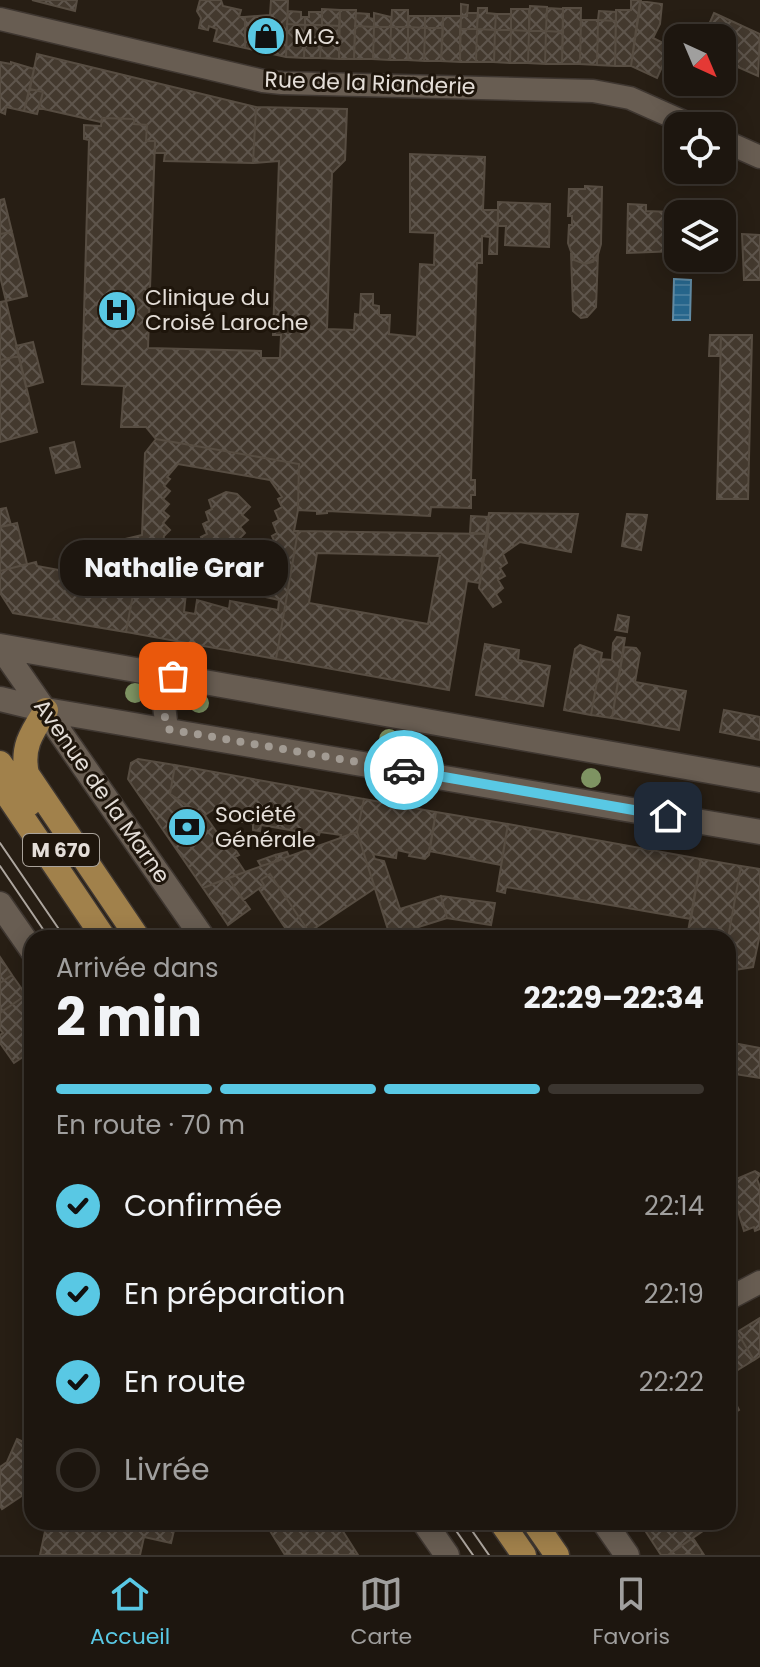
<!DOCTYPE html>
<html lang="fr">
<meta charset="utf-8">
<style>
body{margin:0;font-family:Poppins,sans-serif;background:#251f18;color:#f1f3f6;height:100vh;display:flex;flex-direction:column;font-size:30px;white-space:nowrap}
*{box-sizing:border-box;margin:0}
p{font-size:26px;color:#a09f9e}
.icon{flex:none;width:44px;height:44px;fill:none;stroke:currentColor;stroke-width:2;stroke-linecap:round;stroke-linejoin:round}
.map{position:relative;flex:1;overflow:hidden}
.sheet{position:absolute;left:24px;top:930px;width:712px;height:600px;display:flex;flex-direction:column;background:#1d160f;border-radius:24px;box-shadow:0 4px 20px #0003,0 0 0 2px #3b352f}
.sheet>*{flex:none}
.needle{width:52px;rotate:136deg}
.fabs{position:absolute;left:664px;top:24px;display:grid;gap:16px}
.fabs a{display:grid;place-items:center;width:72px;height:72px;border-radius:16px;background:#1d160f;box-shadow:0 4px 20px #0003,0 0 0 2px #3b352f;font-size:40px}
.pin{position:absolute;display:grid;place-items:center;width:68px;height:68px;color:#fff;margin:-34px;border-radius:16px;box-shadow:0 4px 12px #0006}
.courier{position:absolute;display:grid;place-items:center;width:80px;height:80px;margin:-40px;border:6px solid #59c8e4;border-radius:50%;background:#fff;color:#222;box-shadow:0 2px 10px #0007}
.bubble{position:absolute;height:56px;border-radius:24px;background:#1d160f;box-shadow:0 4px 20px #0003,0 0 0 2px #3b352f;font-size:26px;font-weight:700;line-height:56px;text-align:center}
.headline em{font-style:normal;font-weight:700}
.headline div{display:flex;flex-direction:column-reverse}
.headline{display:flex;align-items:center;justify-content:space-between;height:136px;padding:0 32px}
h1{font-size:52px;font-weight:700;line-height:60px}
.bar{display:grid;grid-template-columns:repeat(4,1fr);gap:12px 8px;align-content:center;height:96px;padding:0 32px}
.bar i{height:10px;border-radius:6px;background:#3b352f}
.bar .active{background:#59c8e4}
.bar p{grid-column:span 4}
ol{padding:0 32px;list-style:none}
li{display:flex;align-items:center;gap:24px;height:88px}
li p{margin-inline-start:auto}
li .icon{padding:8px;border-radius:50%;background:#59c8e4;color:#111;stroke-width:4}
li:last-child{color:#a09f9e}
li i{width:44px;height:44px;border:4px solid #3b352f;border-radius:50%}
.menu{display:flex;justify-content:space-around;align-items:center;height:112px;border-top:2px solid #3b352f;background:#1d160f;font-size:22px;color:#a09f9e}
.menu a{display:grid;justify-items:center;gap:4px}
.menu .active{color:#59c8e4}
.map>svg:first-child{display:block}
.water{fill:url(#water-rules);stroke:#608aa3;stroke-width:2}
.building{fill:url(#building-cross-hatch);stroke:#574d42;stroke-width:2;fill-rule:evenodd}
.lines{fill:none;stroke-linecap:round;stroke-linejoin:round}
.street-casing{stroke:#3f3731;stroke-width:25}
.secondary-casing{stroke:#3f3731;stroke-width:27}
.primary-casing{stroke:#3f3731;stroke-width:27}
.street{stroke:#685d52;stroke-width:22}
.secondary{stroke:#685d52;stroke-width:24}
.primary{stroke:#a1814b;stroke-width:24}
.tram{stroke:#ada69f;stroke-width:2}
.tree{fill:#7e9362}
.done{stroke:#a29b93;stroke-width:8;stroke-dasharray:0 14.4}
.route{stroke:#59c8e4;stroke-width:10}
.labels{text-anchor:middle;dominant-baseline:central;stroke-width:6;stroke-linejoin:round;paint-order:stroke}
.shield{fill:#1e150b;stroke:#a9a29a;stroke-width:2}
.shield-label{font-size:20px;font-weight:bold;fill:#e4ded8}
.poi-label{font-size:22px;fill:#e4ded8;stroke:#1e150b;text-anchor:start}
.street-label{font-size:22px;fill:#e4ded8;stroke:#1e150b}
</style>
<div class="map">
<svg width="760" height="1555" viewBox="0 0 760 1555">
<defs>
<pattern id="water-rules" width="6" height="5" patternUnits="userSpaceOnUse" patternTransform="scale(2)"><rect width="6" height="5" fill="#27668c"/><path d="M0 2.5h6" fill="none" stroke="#467b9b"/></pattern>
<pattern id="building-cross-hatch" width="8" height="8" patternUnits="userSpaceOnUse" patternTransform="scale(2)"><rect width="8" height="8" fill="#43392e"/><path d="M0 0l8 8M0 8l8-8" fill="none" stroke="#5e554c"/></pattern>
</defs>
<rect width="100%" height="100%" fill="#271e14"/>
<path class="water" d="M674 279 691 280 690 320H673Z"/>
<path class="building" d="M32 0H77L75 11Z
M200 0H221L223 6 241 10 239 17H245V48L214 41 217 29 209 26 208 30 199 28 201 18 197 11Z
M271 0H288L286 57 245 48V17L270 15Z
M631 0H641L631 66H615L616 10H631Z
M640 1 662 4 660 24 653 38 671 47 657 78 631 66Z
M461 4 468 5 467 16H461Z
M530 6 547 7 546 31H529Z
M478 8H487V13L496 14 495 30 477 29Z
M547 8 563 9V32L546 31Z
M563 8H581L580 64H562Z
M322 9 340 10 339 26 322 25Z
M511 9H529V31L511 30Z
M340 10H356L354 59H339Z
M392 10H408V27H391Z
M288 11 301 12V17H305V25L287 24Z
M599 11 616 12V21L598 20Z
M309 12H322V25H305V17H309Z
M356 13 369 14V18L374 19V27L355 26Z
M374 13 391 17V27H374Z
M467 13H478L477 29H460L461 16H467Z
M714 13 760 34 758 76 722 60V38H703Z
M496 14H511V30H495Z
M409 16H425V28L408 27Z
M425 16H443V28H425Z
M443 16H461L460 62 441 61Z
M581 20H598L597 65 580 64Z
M598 20 616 21 615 66 597 65Z
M287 24 305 25 304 58 286 57Z
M305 25H322L320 58H304Z
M322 25 339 26V59L320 58Z
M355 26 374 27 373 59H354Z
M374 27H391L390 60 373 59Z
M391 27H408V60H390Z
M408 27 425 28 424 61 408 60Z
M425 28H443L441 61H424Z
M460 29H477L476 62H460Z
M477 29 495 30 494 62H476Z
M495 30H511L510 63 494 62Z
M511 30 529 31 528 63H510Z
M529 31H546L545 64 528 63Z
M546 31 563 32 562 64H545Z
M37 54 256 107 253 163 164 161 165 153H155V141H146L147 125 134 124V119L102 118 101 122 39 108 43 92 30 89Z
M0 62 11 64V62L34 69 24 111 6 107 5 114 0 112Z
M30 89 43 92 37 114 24 111Z
M256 107 347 109 345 160 332 173 327 329 354 330 355 314 360 315 361 294H373V305L379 306V315H390L389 334 417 337 420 264 434 265 435 233 410 232V154L485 157 483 210H498L497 254H489L490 237 482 236V263H477L471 480H475V495H471V508L431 507 430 516 327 511V513L317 514V511L298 510 299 464 156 439 146 427H121L124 386 82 384 89 140 84 139V125L101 126 102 118 134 119V124L147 125 146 141H155L148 348 261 351V358H280L281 335H273L279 161 253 163Z
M585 186 602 187 601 244 597 258 585 264 574 260 568 243 569 225H572V216H568L569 189H585Z
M4 199 12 232 0 234V200Z
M498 202 550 204 549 247 505 245 506 226H498Z
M628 204 646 205V211L673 212H680L681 205H699L698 214H678V251L627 253Z
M12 232 27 296 6 301 0 276V234Z
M742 234 760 235V280H744Z
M571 253 574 260 585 264 593 262 598 254 596 307 587 317 581 318 573 311Z
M6 301 19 356 0 360V302Z
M710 335H721L720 356H709Z
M721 335H752L748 499H717Z
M33 342 43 382 26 387 16 346Z
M19 356 37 432 0 442V360Z
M156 439 299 464 298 510 294 531H298L276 659 126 632 135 584 186 593 184 612 195 614 197 600 229 609 230 601 278 610 279 600 261 596 269 549 276 545 272 536 277 533 273 523 279 520 275 511 282 507 278 499 282 497 270 480 178 464 167 477 170 479 164 486 170 491 163 499 169 504 163 511 169 516 163 523 170 530 164 536 157 579 127 574 125 539 142 535 145 453Z
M74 442 80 467 56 473 50 448Z
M226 492 237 494 250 507 242 515 248 520 240 527 245 533 238 540 243 545 236 552 233 571 201 565 204 544 201 537 207 534 203 524 209 521 206 512 212 509 209 500Z
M6 508 11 525 0 527V509Z
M489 513 578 514 571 552 520 542 503 554 507 563 500 568 505 576 498 580 503 588 496 594 501 602 493 607 479 588Z
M627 514 647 515 641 550 622 546Z
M471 516 489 517 488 534 470 533Z
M17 523 27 564 0 571V527Z
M298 531 488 534 480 583 467 581 449 690 276 659ZM317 553 440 556 428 624 309 603Z
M36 562 37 566 135 584 126 632 13 613 0 593V571Z
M618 615 629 617 627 632 615 630Z
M617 637 625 638 612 718 591 715 601 659 612 660 613 643Z
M485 644 519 650 518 660 550 666 543 706 476 695Z
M580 645 602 653 591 715 564 710 575 649Z
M624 647 636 648 640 653 635 682 686 691 679 730 612 718Z
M724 710 760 717V740L720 732Z
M138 759 175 765 170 794 206 817 223 841 227 837 239 855 235 857 245 872 203 888 128 779 131 763Z
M175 765 364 799 357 832 340 838 341 835 320 832 319 835 261 825 260 831 253 830V824L228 819 219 806 205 815 206 817 201 816 170 794Z
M364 799 436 812 429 855 425 859 409 856 410 853 397 850 396 858 373 854 375 859 384 861 400 909 441 896 447 918 390 936 357 832Z
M436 812 508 824 501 865 429 851Z
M508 824 701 859 691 919 506 887 505 893 497 891Z
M357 832 375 888 309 932 270 874 261 880 264 885 243 900 228 878Z
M287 852 289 856 278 861 275 855Z
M275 855 278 861 261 866 258 861Z
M701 859 741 866 728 938 687 937Z
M741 866 760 869V934L753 967 728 971V938Z
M270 874 309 932 301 938H292L259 889 264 885 261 880Z
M228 878 250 909 228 925 203 888Z
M441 896 495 903 491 925 447 918Z
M0 957 12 975 0 983Z
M12 975 26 995 0 1013V983Z
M26 995 32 1003V1033L26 1038 32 1051 14 1063 0 1043V1035L3 1033 0 1029V1013Z
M728 1042 760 1048V1078L728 1073Z
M755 1171 760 1174 757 1179 760 1187V1229L755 1231 754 1227 744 1231 729 1182Z
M760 1318V1356L754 1360 737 1332Z
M737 1332 754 1360 728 1376V1337Z
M729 1391 739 1410 728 1417V1392Z
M17 1439 32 1446V1489L2 1509 0 1506V1467L7 1462Z
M47 1522H176L171 1543 144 1537 140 1555H40Z
M273 1522H337L358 1555H285L267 1526Z
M660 1522H716L668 1555H661L646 1532Z
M693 1538 704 1555H668Z"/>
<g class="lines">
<defs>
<path id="street" d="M0 19 263 81 282 83 593 91 630 98 693 126
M722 140 760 157
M167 729 163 698 173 676
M728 1299 760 1282"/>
<path id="secondary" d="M0 646 760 780
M0 646 203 938
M0 699 46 710 760 832
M0 904 32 950
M424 1522 447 1555
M604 1522 627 1555"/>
<path id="primary" d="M46 710C32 732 21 747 27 774L138 938
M0 763 29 804
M6 793 104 938
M501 1522 524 1555
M534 1522 557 1555"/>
</defs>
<use href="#street" class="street-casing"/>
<use href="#secondary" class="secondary-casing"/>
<use href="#primary" class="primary-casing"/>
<use href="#street" class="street"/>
<use href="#secondary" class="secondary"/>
<use href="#primary" class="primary"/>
<path class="tram" d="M0 843 65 938
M0 866 49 938
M450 1522 473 1555
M466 1522 489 1555"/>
</g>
<g class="tree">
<circle cx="135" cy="693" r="10"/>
<circle cx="199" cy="703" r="10"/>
<circle cx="389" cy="739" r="10"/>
<circle cx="591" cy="778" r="10"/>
</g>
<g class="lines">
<path class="done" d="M173 676C161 694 163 708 167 729L404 770"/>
<path class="route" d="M404 770 668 816"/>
</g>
<defs>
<symbol id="shop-disc" viewBox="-11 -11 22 22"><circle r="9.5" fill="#59c8e4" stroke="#1e150b"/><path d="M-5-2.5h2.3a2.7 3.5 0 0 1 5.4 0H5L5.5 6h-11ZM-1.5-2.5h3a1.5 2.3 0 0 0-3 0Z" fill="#111"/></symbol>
<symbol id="hospital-disc" viewBox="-11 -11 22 22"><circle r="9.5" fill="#59c8e4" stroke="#1e150b"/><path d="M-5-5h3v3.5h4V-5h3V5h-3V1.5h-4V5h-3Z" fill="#111"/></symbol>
<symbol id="bank-disc" viewBox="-11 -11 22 22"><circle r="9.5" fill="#59c8e4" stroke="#1e150b"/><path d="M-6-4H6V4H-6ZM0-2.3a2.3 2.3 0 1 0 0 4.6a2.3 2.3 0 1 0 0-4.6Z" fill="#111"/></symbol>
</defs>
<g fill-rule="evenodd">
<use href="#shop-disc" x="244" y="14" width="44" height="44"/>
<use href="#hospital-disc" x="95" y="288" width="44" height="44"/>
<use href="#bank-disc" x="165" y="805" width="44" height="44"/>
</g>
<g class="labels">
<rect class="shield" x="23" y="834" width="76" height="32" rx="6"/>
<g class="shield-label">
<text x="61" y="850">M 670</text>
</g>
<g class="poi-label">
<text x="294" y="36">M.G.</text>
<text x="145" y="297">Clinique du<tspan x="145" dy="25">Croisé Laroche</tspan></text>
<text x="215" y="814">Société<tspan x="215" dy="25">Générale</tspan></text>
</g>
<g class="street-label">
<text transform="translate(370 83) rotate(2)">Rue de la Rianderie</text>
<text transform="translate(102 791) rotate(55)">Avenue de la Marne</text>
</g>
</g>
</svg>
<div class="fabs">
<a><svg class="needle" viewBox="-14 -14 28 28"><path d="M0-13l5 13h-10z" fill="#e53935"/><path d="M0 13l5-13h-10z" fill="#a09f9e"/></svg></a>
<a><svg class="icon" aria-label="locate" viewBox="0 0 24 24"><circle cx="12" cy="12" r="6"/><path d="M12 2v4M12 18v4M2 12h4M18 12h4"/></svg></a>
<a><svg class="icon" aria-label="layers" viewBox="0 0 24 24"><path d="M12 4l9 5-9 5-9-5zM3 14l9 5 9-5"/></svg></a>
</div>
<div class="pin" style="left:173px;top:676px;background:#ea580c"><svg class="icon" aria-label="bag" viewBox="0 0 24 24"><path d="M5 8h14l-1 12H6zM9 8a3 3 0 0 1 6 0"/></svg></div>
<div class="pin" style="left:668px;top:816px;background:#1f2937"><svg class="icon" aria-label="home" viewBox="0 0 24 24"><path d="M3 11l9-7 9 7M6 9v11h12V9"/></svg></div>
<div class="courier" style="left:404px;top:770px"><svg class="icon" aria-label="car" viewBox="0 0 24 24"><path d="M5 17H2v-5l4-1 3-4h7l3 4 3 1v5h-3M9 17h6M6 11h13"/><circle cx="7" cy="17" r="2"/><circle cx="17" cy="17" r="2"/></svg></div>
<div class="bubble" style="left:60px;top:540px;width:228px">Nathalie Grar</div>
<section class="sheet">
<div class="headline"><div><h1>2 min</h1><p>Arrivée dans</p></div><em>22:29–22:34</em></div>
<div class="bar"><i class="active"></i><i class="active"></i><i class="active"></i><i></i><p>En route · 70 m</p></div>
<ol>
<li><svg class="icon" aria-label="check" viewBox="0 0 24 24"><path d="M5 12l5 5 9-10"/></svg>Confirmée<p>22:14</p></li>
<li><svg class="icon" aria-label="check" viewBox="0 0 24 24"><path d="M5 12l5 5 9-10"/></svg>En préparation<p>22:19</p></li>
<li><svg class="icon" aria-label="check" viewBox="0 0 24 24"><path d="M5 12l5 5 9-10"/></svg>En route<p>22:22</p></li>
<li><i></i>Livrée</li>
</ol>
</section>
</div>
<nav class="menu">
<a class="active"><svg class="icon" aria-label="home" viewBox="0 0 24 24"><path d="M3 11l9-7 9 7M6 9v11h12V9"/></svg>Accueil</a>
<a><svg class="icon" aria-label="map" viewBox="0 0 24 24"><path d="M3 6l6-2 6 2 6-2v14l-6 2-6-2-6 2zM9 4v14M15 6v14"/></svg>Carte</a>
<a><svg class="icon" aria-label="saved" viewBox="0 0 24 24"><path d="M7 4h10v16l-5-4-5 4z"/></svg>Favoris</a>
</nav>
